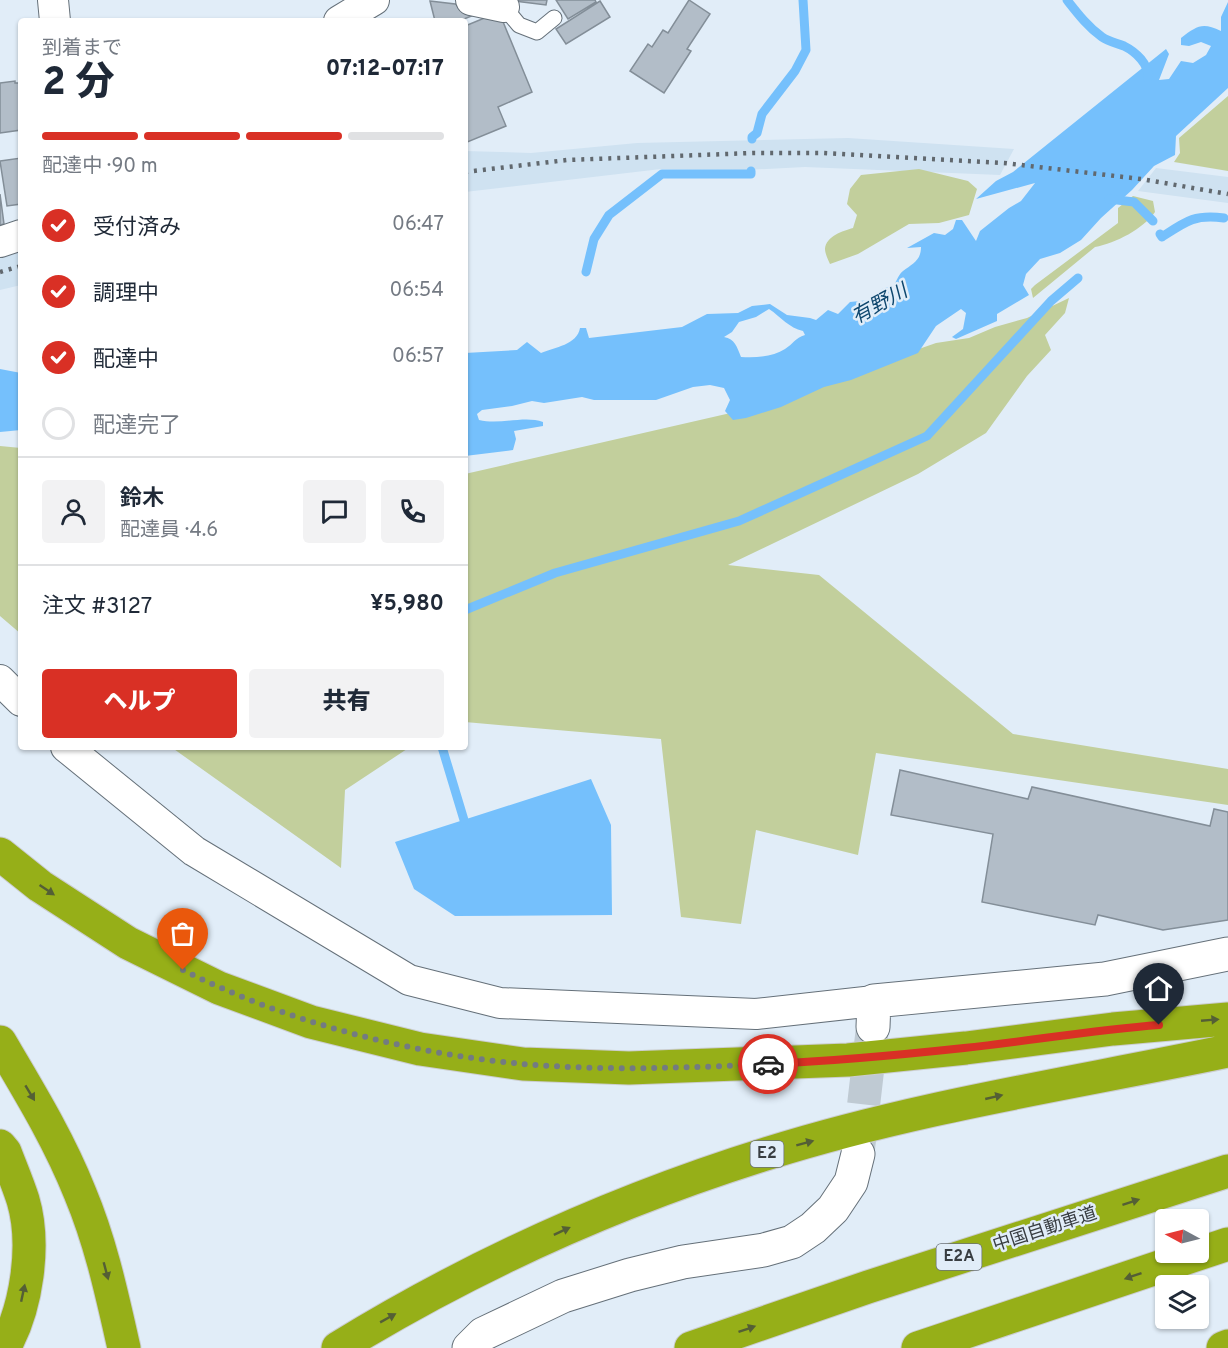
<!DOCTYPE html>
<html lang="ja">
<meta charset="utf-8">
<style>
body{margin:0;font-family:Overpass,"Noto Sans JP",sans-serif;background:#f2f2f3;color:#1f2937;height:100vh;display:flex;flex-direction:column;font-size:22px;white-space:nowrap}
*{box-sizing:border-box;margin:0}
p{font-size:20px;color:#747a83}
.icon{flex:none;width:33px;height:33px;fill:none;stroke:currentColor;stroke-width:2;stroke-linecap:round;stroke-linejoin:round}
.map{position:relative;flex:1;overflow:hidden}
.drawer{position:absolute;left:18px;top:18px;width:450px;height:732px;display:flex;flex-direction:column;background:#fff;border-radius:6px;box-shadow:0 2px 4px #0004}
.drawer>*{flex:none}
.needle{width:39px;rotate:277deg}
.tools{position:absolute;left:1155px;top:1209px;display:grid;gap:12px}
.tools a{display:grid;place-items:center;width:54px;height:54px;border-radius:6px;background:#fff;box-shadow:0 2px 4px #0004;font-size:30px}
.pin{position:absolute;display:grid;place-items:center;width:51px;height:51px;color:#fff;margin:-62px -26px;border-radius:50% 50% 50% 0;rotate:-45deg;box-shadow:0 0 6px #0007}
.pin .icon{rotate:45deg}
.courier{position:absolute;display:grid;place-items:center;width:60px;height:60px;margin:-30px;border:4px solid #d93025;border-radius:50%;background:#fff;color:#222;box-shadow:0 2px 8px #0007}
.overview em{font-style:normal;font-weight:800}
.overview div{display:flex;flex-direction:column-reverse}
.overview{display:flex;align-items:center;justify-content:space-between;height:102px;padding:0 24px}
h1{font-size:39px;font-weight:800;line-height:45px}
.bar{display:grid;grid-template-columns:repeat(4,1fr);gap:9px 6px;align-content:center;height:72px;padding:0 24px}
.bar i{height:8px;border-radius:4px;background:#e0e1e3}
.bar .current{background:#d93025}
.bar p{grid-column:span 4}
.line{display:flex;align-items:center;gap:15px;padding:0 24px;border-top:2px solid #e0e1e3}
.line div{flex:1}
.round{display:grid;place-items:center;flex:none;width:63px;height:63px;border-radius:6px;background:#f2f2f3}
ol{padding:0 24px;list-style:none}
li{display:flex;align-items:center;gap:18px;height:66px}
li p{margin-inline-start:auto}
li .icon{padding:6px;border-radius:50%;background:#d93025;color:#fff;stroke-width:4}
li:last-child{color:#747a83}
li i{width:33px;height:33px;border:3px solid #e0e1e3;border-radius:50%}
.button{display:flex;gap:12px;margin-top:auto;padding:12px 24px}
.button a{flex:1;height:69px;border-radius:6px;background:#d93025;color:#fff;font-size:24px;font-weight:800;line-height:69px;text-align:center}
.button a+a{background:#f2f2f3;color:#1f2937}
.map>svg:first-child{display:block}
.built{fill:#cfe2f1}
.green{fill:#c2cf9c}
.water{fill:#75c0fc;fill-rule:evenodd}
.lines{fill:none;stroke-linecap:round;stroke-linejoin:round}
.stream{stroke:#75c0fc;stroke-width:9}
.building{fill:#b2bdc8;stroke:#838e98;stroke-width:1.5}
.secondary-tunnel{stroke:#bfcad3;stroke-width:33;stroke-dasharray:33 16;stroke-linecap:butt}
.lane-casing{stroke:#657079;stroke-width:17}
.street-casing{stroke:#657079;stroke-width:32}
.secondary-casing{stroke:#657079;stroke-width:35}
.highway-casing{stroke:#cbcdce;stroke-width:35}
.lane{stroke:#fff;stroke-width:15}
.street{stroke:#fff;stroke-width:30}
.secondary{stroke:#fff;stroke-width:33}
.highway{stroke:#96af18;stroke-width:33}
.rail{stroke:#61686e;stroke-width:4.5;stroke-dasharray:3 6;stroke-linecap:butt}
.oneway{fill:#545f35}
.done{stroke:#737b81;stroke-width:6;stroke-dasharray:0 10.8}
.route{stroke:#d93025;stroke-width:8}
.labels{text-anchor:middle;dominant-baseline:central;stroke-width:5;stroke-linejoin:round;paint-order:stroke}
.shield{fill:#e1edf8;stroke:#6b7278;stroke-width:1.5}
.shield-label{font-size:16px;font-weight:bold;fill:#383d41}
.street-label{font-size:18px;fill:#383d41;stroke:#e1edf8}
.water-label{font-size:20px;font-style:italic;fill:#0e476e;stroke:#e1edf8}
</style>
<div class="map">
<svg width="1228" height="1348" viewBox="0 0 1228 1348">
<rect width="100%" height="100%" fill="#e1edf8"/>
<path class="built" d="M848 138 1014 149 1000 175 805 167 745 170 661 169 465 192V151L531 153 637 143Z
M1156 168 1228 177V203L1138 191Z
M21 245V285L0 290V251Z"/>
<path class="green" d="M1228 96V171L1174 162 1180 153 1179 138Z
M919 169 968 181 977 189 969 215 939 223 909 224 858 254 830 264C828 260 825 253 825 249 826 236 843 231 853 228L857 215 847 204 850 189 861 175Z
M1133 196 1153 201 1155 212C1143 229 1116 243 1095 247L1033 298 1031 289 1035 285 1118 223V208Z
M1069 298 1065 313 1045 335 1051 350 1027 376 986 433 918 474 728 565 819 575 1013 734 1228 769V805L876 753 858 855 756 830 741 924 681 917 661 739 465 722V474L748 409 936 343 969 338 995 327 1027 318Z
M0 446 21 448V634L0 616Z
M171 747H410L345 790 341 868Z"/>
<path class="water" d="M1228 2V88L1176 136 1175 155 1154 166 1132 190 1101 218 1081 240 1060 253 1040 259 1026 274 1023 285 1029 295 997 314V321L956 339 952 337 963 329 966 313 961 309 936 326 918 353 851 380 824 387 781 407 746 418 733 420 725 411 730 400 724 388 710 385 693 387 656 400H594L582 397 544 403 532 401 512 406 482 410 477 414 479 420C501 425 525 415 543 422V426L514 431 516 439 513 450 465 456V353L517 350 527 342 541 353C555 347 577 345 580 328H586L589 338 682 327 707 314 738 313 752 306 770 304 787 315 810 318 816 320 828 310 838 314 850 302 870 300 882 289 894 285C897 280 899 274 903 271 912 264 921 261 921 247L907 248 934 233 945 235 953 229 956 220H962L976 241 980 231 1009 208 1021 201 1035 183 976 199 996 181 1013 172 1166 49 1169 54 1159 80 1169 79 1181 61 1193 63 1206 55 1211 46 1201 42 1189 46 1181 45V38C1197 26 1202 22 1221 31V17ZM769 309C781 317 789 328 803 331L805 335C795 338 793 344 785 349 773 357 755 358 741 357 737 347 735 339 724 337L732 332 739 322 756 317Z
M0 369 21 373V430L0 432Z
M591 779 611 825 612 915 455 916 414 889 395 842Z"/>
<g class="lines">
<path class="stream" d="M1067 0C1078 14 1088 27 1102 37 1109 42 1117 43 1124 46 1136 52 1149 64 1148 78
M752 139V137L757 133 762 114 795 71 806 50 803 0
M1109 199 1134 202 1153 221
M1160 234 1162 237C1186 221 1195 214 1224 218
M586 272 594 239 609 215 662 174H751V171
M465 610 555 573 739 521 927 436 1051 301 1078 278
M442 747 464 820"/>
</g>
<path class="building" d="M507 0H547L546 5Z
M556 0H595L596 2 568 19Z
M689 0 710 14 687 49 691 51 664 93 630 71 648 44 652 47 663 30 668 33Z
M430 1 472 6 474 15 459 21H435Z
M600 1 610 17 566 44 556 29Z
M499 12 532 92 498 107 506 126 465 143V26Z
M15 81V83H21V130L0 133V83Z
M21 158V204L7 206 0 161Z
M0 194 4 224 0 225Z
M900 770 1028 799 1032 787 1210 826 1214 809 1228 812V920L1163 930 1098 915 1095 925 982 902 993 834 891 815Z"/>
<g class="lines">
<path class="secondary-tunnel" d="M858 1153 872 1032"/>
<defs>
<path id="lane" d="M504 7 519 25 537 32 554 18"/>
<path id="street" d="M53 0 55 21
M471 0 504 7
M339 21 374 0
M0 242 21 235
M0 680 21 701
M66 747 194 851 409 980 500 1003 756 1014 874 1001"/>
<path id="secondary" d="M873 1027 874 1001 1105 979 1228 954
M469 1348 483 1334 563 1296 630 1275 683 1262 764 1250 792 1242 813 1228 833 1209 851 1182 858 1154"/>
<path id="highway" d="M0 854 40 886 128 943 219 988 311 1022 420 1049 523 1064 629 1068 848 1060 966 1048 1113 1029 1228 1019
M0 1042C29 1091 59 1140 80 1193 101 1243 112 1295 124 1348
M0 1146 5 1152C11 1168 18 1184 23 1200 36 1244 27 1308 4 1348
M338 1348C473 1265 618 1200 769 1153 919 1106 1075 1083 1228 1051
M691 1348 868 1287 1228 1171
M918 1348 1228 1244
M1223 1348 1228 1346"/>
</defs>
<use href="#lane" class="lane-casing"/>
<use href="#street" class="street-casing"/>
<use href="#secondary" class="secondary-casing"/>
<use href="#highway" class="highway-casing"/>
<use href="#lane" class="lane"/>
<use href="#street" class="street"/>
<use href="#secondary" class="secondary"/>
<use href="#highway" class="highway"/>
<path class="rail" d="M465 172 567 160 753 153H822L1004 163 1141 179 1228 194
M0 272 21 266"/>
</g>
<defs><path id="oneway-solid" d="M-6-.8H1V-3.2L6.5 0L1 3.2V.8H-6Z" transform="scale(1.5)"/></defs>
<g class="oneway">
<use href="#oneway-solid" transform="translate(47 890) rotate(34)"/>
<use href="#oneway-solid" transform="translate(1210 1020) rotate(-5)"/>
<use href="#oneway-solid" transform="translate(30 1093) rotate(59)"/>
<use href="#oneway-solid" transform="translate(994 1097) rotate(-13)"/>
<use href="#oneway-solid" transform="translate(805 1143) rotate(-15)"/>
<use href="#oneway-solid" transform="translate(1131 1202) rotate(-18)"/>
<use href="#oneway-solid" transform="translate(562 1231) rotate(-25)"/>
<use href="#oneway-solid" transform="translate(106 1271) rotate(75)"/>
<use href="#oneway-solid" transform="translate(1133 1276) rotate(161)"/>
<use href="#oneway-solid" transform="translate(23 1293) rotate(-78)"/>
<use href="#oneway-solid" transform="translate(388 1318) rotate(-29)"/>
<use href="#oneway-solid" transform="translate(747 1329) rotate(-19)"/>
</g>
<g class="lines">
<path class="done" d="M183 970C286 1022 407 1053 523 1064 604 1071 687 1068 768 1064"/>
<path class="route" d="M768 1064C834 1061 899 1055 964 1048 1029 1041 1094 1030 1159 1025"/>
</g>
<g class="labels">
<g class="shield">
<rect x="750.5" y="1141" width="33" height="26" rx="4.5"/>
<rect x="936.5" y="1244" width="45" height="26" rx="4.5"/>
</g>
<g class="shield-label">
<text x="767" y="1154">E2</text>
<text x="959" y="1257">E2A</text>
</g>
<g class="street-label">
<text transform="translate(1045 1230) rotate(-18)">中国自動車道</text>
</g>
<g class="water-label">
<text transform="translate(880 305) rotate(-29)">有野川</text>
</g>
</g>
</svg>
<div class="tools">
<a><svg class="needle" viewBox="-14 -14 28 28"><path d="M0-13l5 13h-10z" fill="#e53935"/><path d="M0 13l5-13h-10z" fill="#747a83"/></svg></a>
<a><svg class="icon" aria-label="layers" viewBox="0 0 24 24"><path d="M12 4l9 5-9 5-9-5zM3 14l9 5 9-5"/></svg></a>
</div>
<div class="pin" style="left:183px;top:970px;background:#ea580c"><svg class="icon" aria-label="bag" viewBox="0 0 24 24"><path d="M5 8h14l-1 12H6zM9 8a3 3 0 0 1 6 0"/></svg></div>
<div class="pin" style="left:1159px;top:1025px;background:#1f2937"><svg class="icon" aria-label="home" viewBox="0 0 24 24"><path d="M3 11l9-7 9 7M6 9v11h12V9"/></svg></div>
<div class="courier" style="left:768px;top:1064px"><svg class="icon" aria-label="car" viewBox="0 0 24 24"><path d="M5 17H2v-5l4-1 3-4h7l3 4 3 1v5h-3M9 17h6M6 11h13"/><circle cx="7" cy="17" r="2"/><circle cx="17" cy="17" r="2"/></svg></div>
<section class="drawer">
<div class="overview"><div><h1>2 分</h1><p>到着まで</p></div><em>07:12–07:17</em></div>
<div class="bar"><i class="current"></i><i class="current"></i><i class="current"></i><i></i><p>配達中 · 90 m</p></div>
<ol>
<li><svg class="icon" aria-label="check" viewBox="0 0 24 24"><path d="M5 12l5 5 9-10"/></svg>受付済み<p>06:47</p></li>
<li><svg class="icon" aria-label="check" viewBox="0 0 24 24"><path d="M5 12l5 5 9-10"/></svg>調理中<p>06:54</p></li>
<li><svg class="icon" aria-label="check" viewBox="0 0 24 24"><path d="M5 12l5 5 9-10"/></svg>配達中<p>06:57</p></li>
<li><i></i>配達完了</li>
</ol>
<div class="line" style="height:108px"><a class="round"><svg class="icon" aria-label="person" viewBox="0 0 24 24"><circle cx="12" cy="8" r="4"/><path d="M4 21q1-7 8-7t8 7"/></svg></a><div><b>鈴木</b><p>配達員 · 4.6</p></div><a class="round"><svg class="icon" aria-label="chat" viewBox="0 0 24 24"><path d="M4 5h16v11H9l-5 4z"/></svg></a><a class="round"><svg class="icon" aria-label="phone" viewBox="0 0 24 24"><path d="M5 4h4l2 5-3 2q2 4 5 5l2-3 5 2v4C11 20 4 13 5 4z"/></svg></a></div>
<div class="line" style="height:78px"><div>注文 #3127</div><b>¥5,980</b></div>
<div class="button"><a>ヘルプ</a><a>共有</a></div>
</section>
</div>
